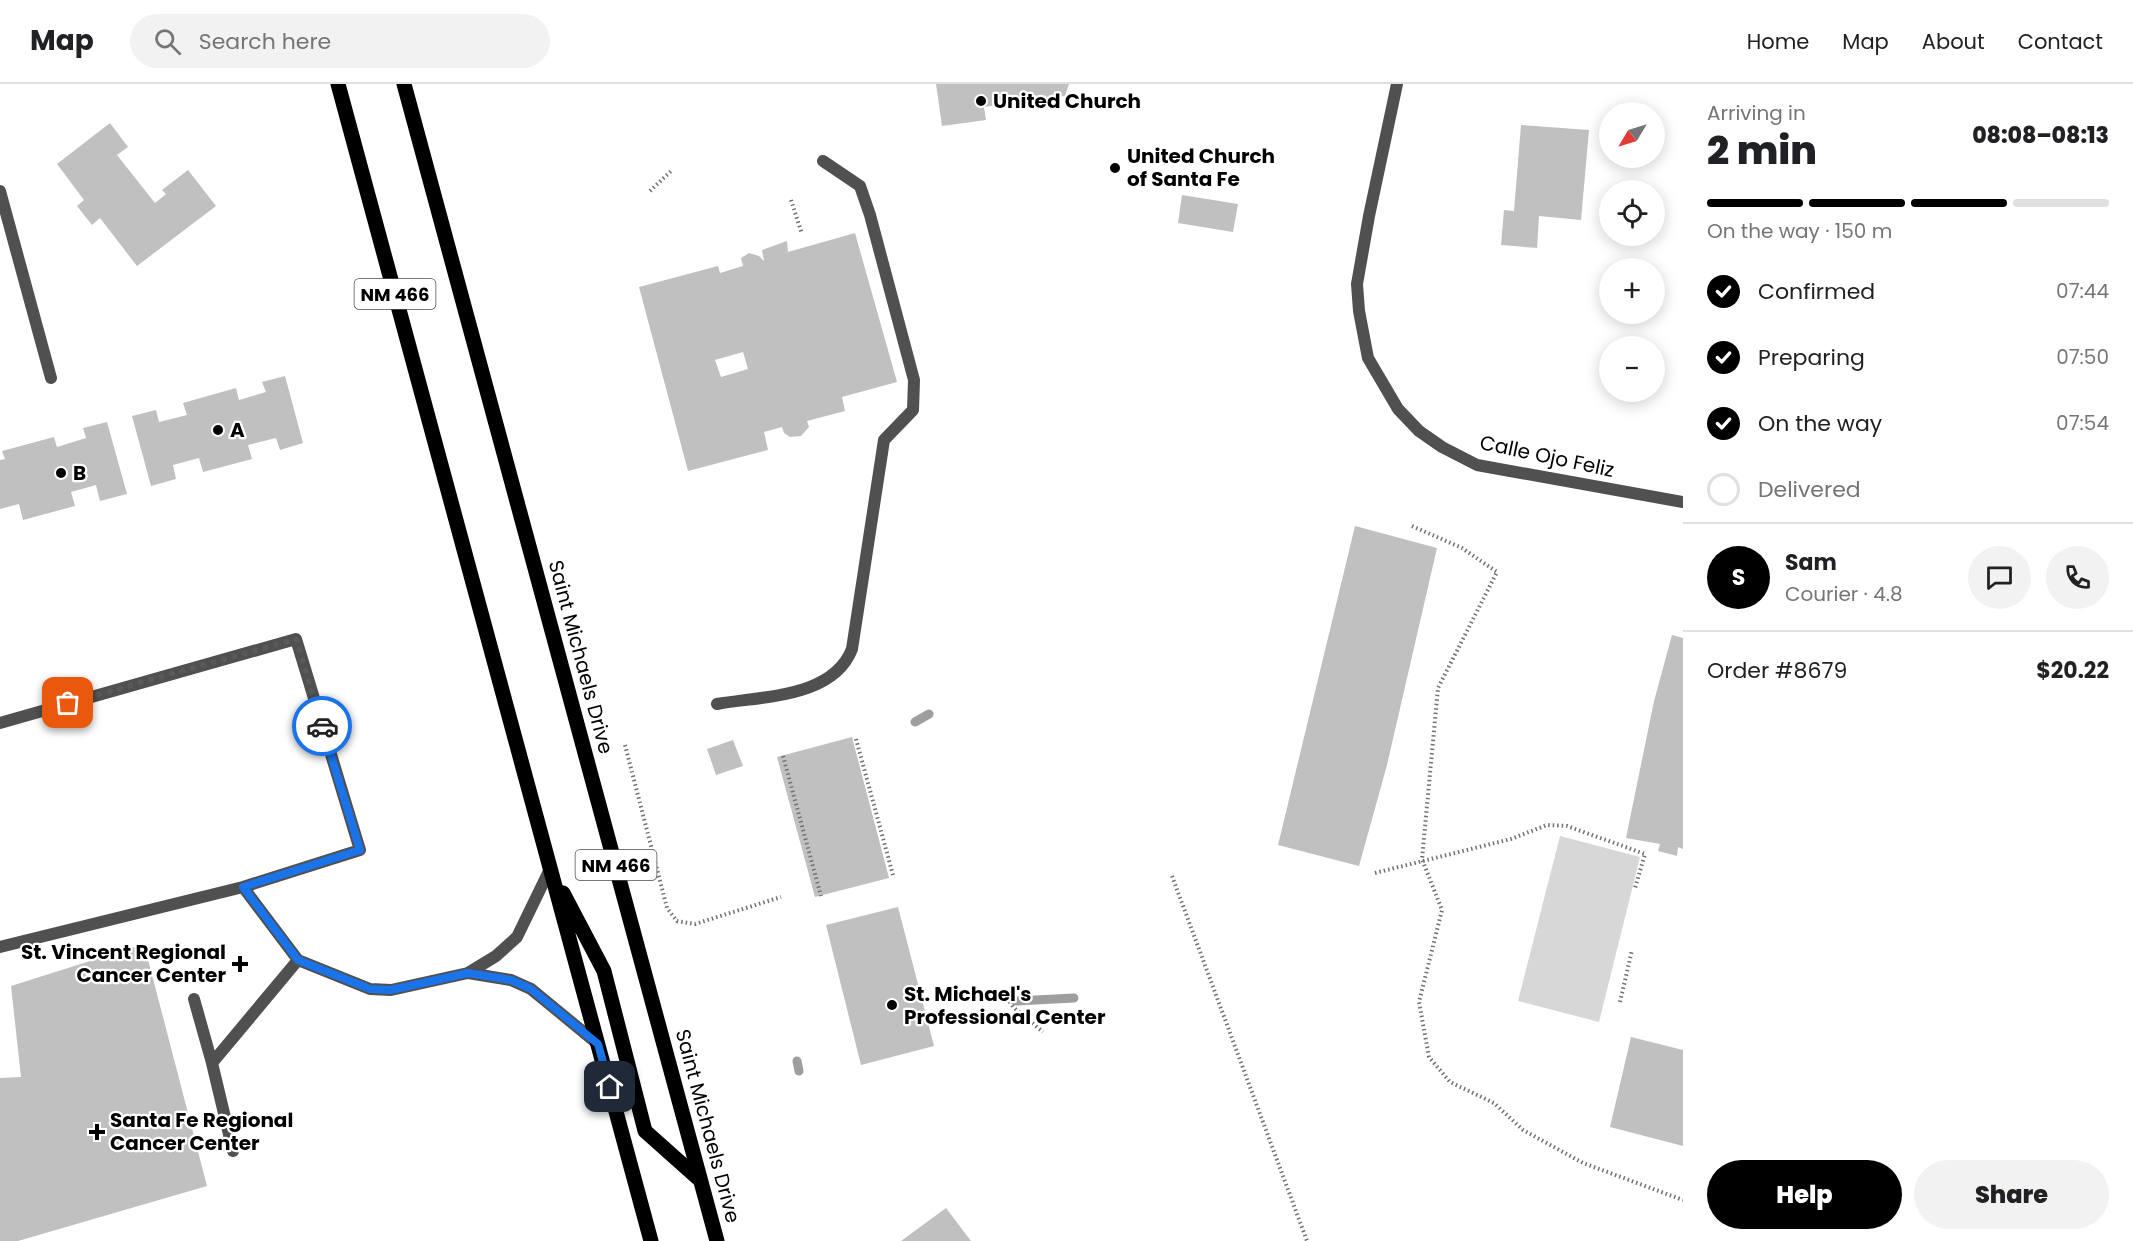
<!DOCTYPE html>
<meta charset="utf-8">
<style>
body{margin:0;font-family:Poppins,sans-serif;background:#f2f2f2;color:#202124;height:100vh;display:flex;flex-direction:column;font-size:22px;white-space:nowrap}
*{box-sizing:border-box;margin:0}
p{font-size:20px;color:#757577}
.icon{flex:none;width:33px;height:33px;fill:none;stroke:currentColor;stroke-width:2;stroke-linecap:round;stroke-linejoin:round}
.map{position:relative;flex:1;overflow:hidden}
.details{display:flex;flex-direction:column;background:#fff;width:450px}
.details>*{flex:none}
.needle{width:39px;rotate:232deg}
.fabs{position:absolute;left:1599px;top:18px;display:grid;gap:12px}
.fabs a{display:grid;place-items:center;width:66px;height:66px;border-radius:50%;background:#fff;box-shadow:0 3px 15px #0003;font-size:30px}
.pin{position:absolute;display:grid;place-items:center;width:51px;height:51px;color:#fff;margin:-26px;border-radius:12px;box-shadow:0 3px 9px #0006}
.courier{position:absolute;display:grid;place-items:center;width:60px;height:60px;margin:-30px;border:4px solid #1a73e8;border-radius:50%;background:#fff;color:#222;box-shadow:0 2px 8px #0007}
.overview em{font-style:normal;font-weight:800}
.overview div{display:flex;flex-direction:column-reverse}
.overview{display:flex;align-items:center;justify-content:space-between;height:102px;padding:0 24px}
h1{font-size:39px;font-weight:800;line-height:45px}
.bar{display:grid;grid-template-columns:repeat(4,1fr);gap:9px 6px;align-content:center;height:72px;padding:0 24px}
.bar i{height:8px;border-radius:4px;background:#e0e0e0}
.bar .active{background:#000}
.bar p{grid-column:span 4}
.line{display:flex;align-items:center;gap:15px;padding:0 24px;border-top:2px solid #e0e0e0}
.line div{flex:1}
.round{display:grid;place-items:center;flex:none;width:63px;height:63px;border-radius:32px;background:#f2f2f2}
ol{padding:0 24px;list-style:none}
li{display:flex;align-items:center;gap:18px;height:66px}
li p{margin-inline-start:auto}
li .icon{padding:6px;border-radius:50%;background:#000;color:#fff;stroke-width:4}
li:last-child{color:#757577}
li i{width:33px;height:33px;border:3px solid #e0e0e0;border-radius:50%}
.primary-button{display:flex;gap:12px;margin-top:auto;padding:12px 24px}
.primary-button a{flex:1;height:69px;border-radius:36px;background:#000;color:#fff;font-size:24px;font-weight:800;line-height:69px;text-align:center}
.primary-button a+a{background:#f2f2f2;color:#202124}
header{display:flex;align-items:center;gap:36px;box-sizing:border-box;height:84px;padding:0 30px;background:#fff;border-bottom:2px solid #e0e0e0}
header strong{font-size:28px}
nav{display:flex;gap:33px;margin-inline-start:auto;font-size:21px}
.search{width:420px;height:54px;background:#f2f2f2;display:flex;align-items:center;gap:15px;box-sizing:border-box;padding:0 21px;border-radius:33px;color:#757577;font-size:22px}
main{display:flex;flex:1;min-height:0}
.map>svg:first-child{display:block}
.green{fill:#d7d7d7}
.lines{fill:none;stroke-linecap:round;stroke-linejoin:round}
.stream{stroke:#9e9e9e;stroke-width:9}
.building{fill:#c0c0c0;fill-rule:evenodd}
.path{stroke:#727272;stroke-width:4;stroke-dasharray:1.5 3;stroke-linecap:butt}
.lane{stroke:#505050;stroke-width:12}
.street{stroke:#505050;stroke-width:12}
.primary{stroke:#000;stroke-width:15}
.done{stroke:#595959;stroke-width:6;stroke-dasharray:0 10.8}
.route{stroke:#1a73e8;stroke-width:8}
.poi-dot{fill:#000;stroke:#fff;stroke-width:2}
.labels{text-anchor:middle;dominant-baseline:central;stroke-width:4.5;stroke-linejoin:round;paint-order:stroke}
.shield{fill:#fff;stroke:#4c4c4c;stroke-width:1.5}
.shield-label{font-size:18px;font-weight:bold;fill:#000}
.poi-label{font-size:20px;font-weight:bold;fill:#000;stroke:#fff;text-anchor:start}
.street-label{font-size:20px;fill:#000;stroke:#fff}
</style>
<header>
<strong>Map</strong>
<div class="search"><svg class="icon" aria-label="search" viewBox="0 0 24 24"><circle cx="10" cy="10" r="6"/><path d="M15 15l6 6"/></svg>Search here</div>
<nav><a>Home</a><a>Map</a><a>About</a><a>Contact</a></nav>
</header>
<main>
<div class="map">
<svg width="1683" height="1157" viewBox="0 0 1683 1157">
<rect width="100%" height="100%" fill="#fff"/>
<path class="green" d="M1560 752 1640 773 1599 938 1518 917Z"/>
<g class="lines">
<path class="stream" d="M915 638 929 630
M1015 917 1074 914
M797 977 799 987"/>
</g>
<path class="building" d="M936 0H1069L1065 12 984 23 986 36 942 42Z
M110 39 128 63 117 71 155 119 166 110 162 106 188 86 216 122 137 182 100 134 92 141 77 122 84 116 57 80Z
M1521 41 1589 46 1581 136 1539 132 1537 164 1501 161 1504 126 1514 127Z
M1182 111 1238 120 1233 148 1178 139Z
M855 149 897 298 842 313 845 327 807 337 809 343 801 352 790 353 784 349 782 343 764 348 768 366 688 387 639 203 718 182 720 189 743 182 741 174 749 169 759 172 764 177 762 166 787 157 788 168ZM743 268 748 285 721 293 715 276Z
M285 292 303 359 280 366 276 354 248 361 252 375 203 388 199 374 173 381 176 395 151 402 132 332 156 326 159 338 187 331 183 319 236 304 239 316 266 308 262 298Z
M107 338 127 410 100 417 96 401 71 408 75 422 23 436 19 420 0 425V376L5 375 2 367 54 353 57 363 86 354 83 344Z
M1355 442 1437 464 1387 681 1359 782 1278 761Z
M1672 551 1683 554V765L1678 763 1677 772 1658 767 1660 760 1626 754 1654 617Z
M852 653 889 794 815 813 777 673Z
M733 656 743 682 716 691 707 665Z
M898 823 934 962 861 981 826 841Z
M144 860 207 1102 18 1157H0V994L21 993 11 902Z
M1631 953 1683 966V1062L1610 1043Z
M946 1124 971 1157H901Z"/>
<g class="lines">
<path class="path" d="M650 107 671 87
M791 116 802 150
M1412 442 1462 464 1497 488 1438 604 1422 775 1442 826 1419 918 1429 973 1450 998 1494 1019 1523 1046 1583 1079 1683 1116
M856 655 893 791
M625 661 667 824 677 837 695 840 781 813
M783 672 821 812
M1375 789 1511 755 1547 741 1567 742 1645 770 1635 804
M1172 792 1307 1157
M1007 914 1013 923 1043 948
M1620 918 1632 866"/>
<path class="lane" d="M0 107 51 294
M717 620C762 612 833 614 852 565L884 356 913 326 914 296 870 131 860 102 823 77
M0 639 296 555 360 766 243 803 0 863
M243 803 298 876
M468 889 511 896 531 905 598 960
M194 915 212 979
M233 1067 212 979 298 876 370 905 391 906 468 889 496 872 517 853 550 785"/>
<path class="street" d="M1397 0 1369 132 1357 200 1359 227 1368 274 1398 325 1419 347 1442 363 1477 381 1683 418"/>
<path class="primary" d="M338 0 651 1157
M404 0 717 1157
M563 809 604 887 645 1047 700 1096"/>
</g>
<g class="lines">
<path class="done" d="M68 619 296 555 322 642"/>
<path class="route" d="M322 642 360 766 243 803 298 876 370 905 391 906 468 889 511 896 531 905 598 960 610 1003"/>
</g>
<g class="poi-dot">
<circle cx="981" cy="17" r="6"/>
<circle cx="1115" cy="84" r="6"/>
<circle cx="218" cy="346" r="6"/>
<circle cx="61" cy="389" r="6"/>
<path d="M237 871h6v6h6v6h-6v6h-6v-6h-6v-6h6z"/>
<circle cx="892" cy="921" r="6"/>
<path d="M94 1039h6v6h6v6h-6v6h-6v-6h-6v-6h6z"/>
</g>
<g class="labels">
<g class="shield">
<rect x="354.5" y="195" width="81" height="30" rx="4.5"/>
<rect x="575.5" y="766" width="81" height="30" rx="4.5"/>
</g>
<g class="shield-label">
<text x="395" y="210">NM 466</text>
<text x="616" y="781">NM 466</text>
</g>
<g class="poi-label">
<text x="993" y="17">United Church</text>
<text x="1127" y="72">United Church<tspan x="1127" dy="23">of Santa Fe</tspan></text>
<text x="230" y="346">A</text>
<text x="73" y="389">B</text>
<text x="226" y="868" text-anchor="end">St. Vincent Regional<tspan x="226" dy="23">Cancer Center</tspan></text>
<text x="904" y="910">St. Michael's<tspan x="904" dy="23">Professional Center</tspan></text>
<text x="110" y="1036">Santa Fe Regional<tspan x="110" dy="23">Cancer Center</tspan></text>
</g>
<g class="street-label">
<text transform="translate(1547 372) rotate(12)">Calle Ojo Feliz</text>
<text transform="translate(581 573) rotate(75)">Saint Michaels Drive</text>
<text transform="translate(708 1042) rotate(75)">Saint Michaels Drive</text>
</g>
</g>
</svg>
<div class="fabs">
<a><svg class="needle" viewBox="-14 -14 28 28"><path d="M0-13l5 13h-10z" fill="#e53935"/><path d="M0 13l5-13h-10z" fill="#757577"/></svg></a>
<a><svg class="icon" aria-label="locate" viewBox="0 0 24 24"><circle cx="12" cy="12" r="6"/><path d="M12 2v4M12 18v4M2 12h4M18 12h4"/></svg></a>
<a>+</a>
<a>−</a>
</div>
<div class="pin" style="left:68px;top:619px;background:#ea580c"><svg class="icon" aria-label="bag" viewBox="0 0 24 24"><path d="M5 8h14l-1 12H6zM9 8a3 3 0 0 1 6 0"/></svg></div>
<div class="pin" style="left:610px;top:1003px;background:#1f2937"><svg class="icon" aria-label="home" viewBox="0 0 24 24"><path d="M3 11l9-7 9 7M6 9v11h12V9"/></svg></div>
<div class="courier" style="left:322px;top:642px"><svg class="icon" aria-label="car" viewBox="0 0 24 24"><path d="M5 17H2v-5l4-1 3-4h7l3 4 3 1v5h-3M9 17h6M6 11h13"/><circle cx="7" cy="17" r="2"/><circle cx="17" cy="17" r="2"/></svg></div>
</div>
<section class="details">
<div class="overview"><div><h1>2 min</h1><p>Arriving in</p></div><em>08:08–08:13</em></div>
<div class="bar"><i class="active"></i><i class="active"></i><i class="active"></i><i></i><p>On the way · 150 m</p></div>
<ol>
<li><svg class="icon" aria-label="check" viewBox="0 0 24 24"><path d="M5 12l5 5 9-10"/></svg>Confirmed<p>07:44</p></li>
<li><svg class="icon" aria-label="check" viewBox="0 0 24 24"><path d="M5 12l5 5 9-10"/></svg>Preparing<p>07:50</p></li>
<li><svg class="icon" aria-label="check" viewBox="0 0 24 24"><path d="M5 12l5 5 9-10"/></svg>On the way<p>07:54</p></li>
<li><i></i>Delivered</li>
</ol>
<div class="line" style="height:108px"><b class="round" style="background:#000;color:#fff">S</b><div><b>Sam</b><p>Courier · 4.8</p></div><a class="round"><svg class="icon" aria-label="chat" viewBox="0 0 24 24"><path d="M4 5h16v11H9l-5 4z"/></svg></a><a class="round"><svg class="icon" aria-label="phone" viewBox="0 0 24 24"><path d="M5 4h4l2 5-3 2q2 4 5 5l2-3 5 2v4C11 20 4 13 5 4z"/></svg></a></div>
<div class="line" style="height:78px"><div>Order #8679</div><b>$20.22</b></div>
<div class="primary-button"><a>Help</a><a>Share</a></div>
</section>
</main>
